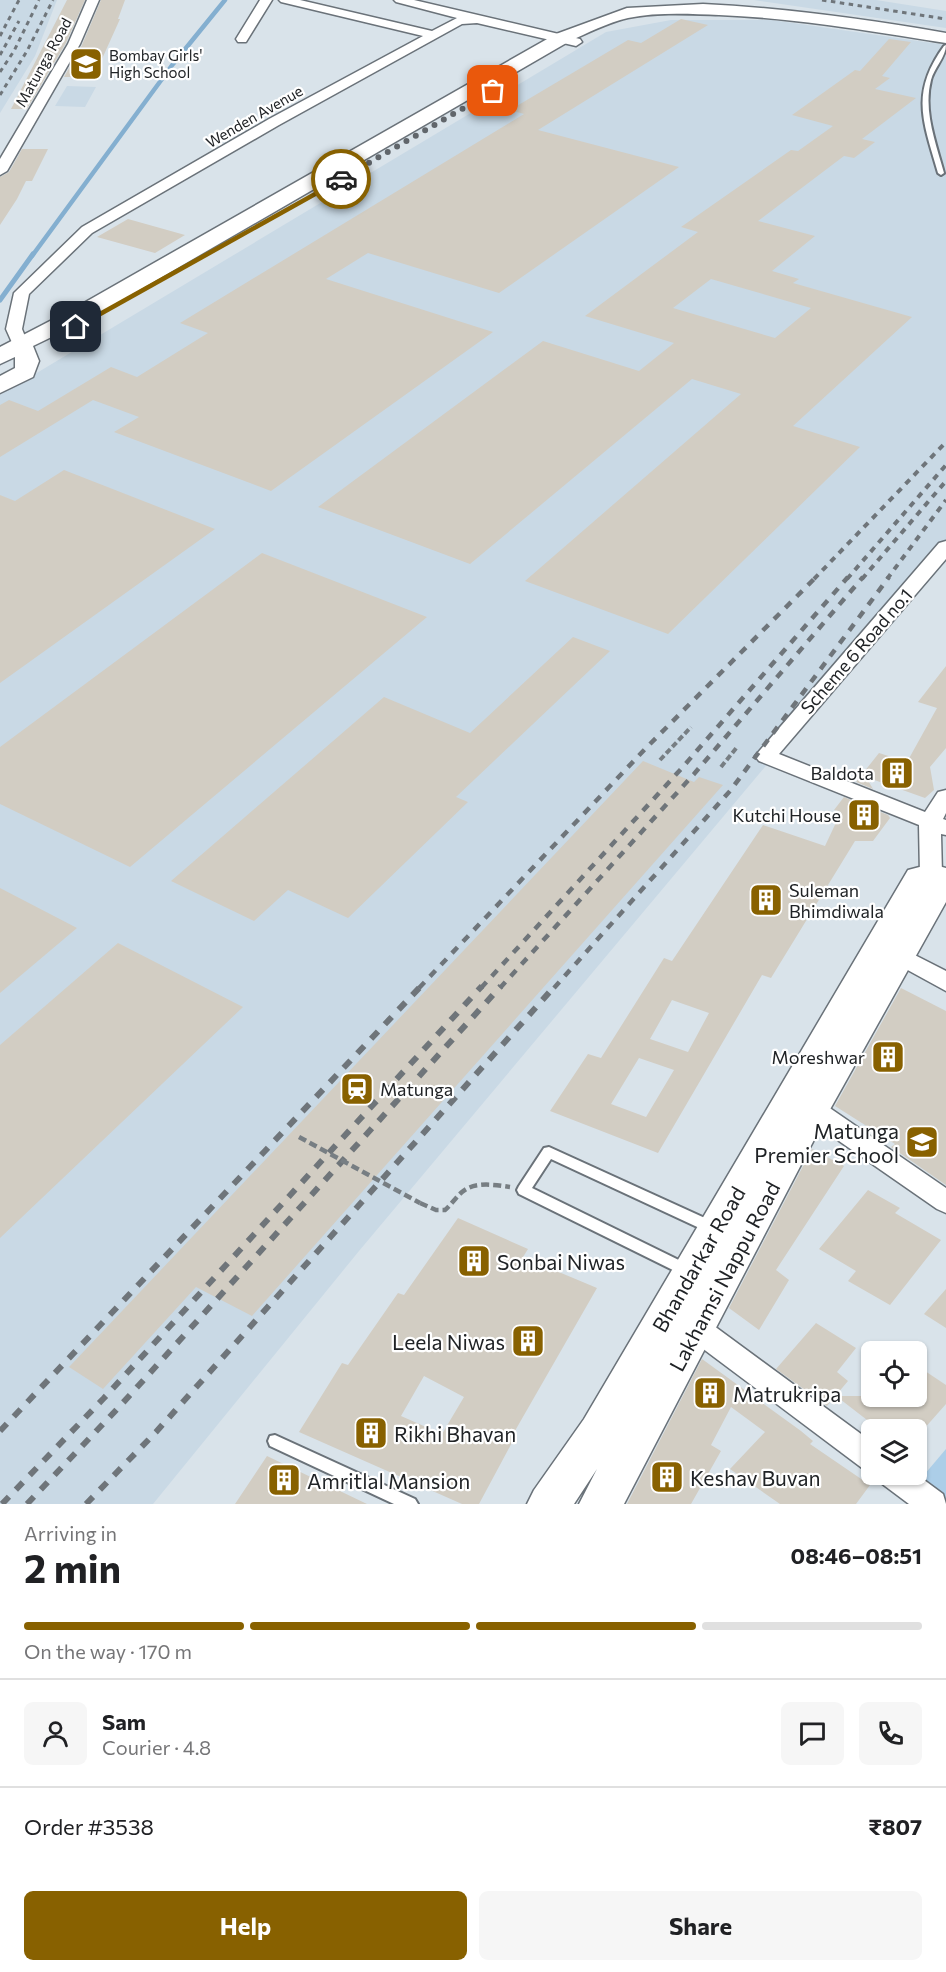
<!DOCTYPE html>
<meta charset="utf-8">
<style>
body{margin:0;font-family:Commissioner,sans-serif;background:#f6f6f6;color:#202124;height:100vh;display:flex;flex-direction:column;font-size:22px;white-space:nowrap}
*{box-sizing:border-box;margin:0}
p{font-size:20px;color:#757577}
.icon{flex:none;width:33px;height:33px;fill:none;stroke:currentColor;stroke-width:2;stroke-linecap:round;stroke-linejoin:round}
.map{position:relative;height:1504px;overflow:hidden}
.sheet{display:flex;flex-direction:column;background:#fff;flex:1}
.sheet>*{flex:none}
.fabs{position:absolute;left:861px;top:1341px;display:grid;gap:12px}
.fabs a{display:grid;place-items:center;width:66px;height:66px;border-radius:9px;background:#fff;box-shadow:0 2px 4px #0004;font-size:30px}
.pin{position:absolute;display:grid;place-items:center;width:51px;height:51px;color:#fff;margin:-26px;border-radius:12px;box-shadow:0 3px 9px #0006}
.courier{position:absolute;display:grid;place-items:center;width:60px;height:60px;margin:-30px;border:4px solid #886100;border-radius:50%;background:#fff;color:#222;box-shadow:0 2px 8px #0007}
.overview em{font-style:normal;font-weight:700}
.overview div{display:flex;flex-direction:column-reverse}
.overview{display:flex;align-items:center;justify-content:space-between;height:102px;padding:0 24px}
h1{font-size:39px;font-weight:700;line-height:45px}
.bar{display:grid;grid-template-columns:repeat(4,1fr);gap:9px 6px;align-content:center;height:72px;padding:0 24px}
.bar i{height:8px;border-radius:4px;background:#e0e0e0}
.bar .selected{background:#886100}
.bar p{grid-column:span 4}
.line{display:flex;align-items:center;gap:15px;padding:0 24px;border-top:2px solid #e0e0e0}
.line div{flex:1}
.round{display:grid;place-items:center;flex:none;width:63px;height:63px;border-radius:9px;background:#f6f6f6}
.primary-button{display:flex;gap:12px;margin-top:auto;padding:12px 24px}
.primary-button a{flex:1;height:69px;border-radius:9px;background:#886100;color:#fff;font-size:24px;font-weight:700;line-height:69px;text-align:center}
.primary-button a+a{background:#f6f6f6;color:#202124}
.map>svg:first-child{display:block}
.built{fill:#c9d9e5}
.green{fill:#accee8}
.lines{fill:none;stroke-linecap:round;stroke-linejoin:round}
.stream-far1{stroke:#84afd0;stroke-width:4.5}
.stream{stroke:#84afd0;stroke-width:5}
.building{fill:#d2cdc3;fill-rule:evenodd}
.lane-casing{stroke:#6a7279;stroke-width:4}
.street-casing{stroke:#6a7279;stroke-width:3}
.secondary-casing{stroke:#6a7279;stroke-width:3}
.path-far1{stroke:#777e83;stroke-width:4;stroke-dasharray:6 3;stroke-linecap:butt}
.path{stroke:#777e83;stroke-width:4.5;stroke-dasharray:8 4;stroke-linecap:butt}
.lane{fill:#fff;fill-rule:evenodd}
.street{fill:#fff;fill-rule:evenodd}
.secondary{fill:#fff;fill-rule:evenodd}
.rail-far3{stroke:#6f757a;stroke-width:3;stroke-dasharray:4.5 4.5;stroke-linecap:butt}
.rail-far2{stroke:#6f757a;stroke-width:4;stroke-dasharray:6 6;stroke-linecap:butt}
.rail-far1{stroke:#6f757a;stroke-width:4.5;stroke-dasharray:8 8;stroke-linecap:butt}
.rail{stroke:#6f757a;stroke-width:6;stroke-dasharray:10 10;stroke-linecap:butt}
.path-bridge{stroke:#777e83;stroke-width:4.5;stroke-dasharray:8 4;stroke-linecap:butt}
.route{fill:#886100}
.done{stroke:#61666b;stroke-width:6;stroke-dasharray:0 10.8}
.labels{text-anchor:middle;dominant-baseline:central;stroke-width:4.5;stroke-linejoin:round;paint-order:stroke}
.far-poi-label{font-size:15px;fill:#202326;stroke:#fff;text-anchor:start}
.far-street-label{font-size:15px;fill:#202326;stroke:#fff}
.street-label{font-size:18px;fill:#202326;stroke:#fff}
.poi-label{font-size:18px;fill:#202326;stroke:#fff;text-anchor:end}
.near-poi-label{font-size:21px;fill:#202326;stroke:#fff;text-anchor:start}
.near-street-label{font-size:21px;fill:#202326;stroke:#fff}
</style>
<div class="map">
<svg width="946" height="1504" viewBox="0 0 946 1504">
<rect width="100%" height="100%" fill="#d9e3ea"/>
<path class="built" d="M0 0H57L35 56 0 113Z
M754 0H876L946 11V28Z
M671 20H772L946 45V551L359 1251 153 1504H0V395L606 32Z
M67 86 96 87 85 107 55 106Z"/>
<path class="green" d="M946 1449V1504L913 1488Z"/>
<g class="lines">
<path class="stream-far1" d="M32 256 173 64 225 0"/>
<path class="stream" d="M0 300 33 254"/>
</g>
<path class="building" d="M67 0H85L66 43 27 109H11Z
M101 0H125L118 19H120L97 70H92L89 77H64L82 45Z
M681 19 708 25 538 130 679 167 499 293 368 253 326 279 493 332 271 491 114 432 139 417 93 400 0 457V405L9 400 38 411 111 367 137 377 208 333 180 323 524 114 510 110 628 40 641 43Z
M889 39 911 42 882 76 890 78 875 89 916 98 862 139 875 142 854 158 844 156 758 221 815 236 772 271 799 279 793 283 912 317 793 426 860 447 668 634 525 581 741 394 692 379 470 564 318 507 543 341 639 371 674 343 585 316 698 232 681 227 791 150 798 151 833 126 792 115 855 70 860 71ZM711 279 811 308 775 338 673 308Z
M22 149H48L32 181H26L17 199 0 225V177L9 172Z
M128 219 185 235 155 253 97 237Z
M64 470 215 529 0 683V495L15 501Z
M262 553 427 617 130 867 0 804V747Z
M573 637 610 651 456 797 468 802 348 918 288 890 254 921 171 881 384 697 470 733Z
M946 666V748L930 767 934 790 925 798 866 777 873 789 856 782 879 753 907 762 937 708 918 702Z
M643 761 694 782 699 777 723 785 252 1316 196 1287 103 1389 69 1367Z
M844 797 888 815 890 818 873 841H855L771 978 762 975 658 1153 550 1111 588 1054 601 1058 664 958 672 961 763 825 825 846 841 812 834 810ZM672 1000 709 1013 688 1052 650 1039ZM639 1058 674 1070 646 1117 611 1104Z
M0 888 77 928 0 993Z
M118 943 243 1007 0 1238V1045Z
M901 988 946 1011V1185L891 1147 895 1144 835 1106Z
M812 1149 844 1166 776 1270 789 1280 759 1330 729 1308Z
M868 1190 900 1208 895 1213 941 1240 890 1305 848 1281 856 1271 819 1249Z
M458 1218 528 1249 523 1257 597 1288 512 1436 515 1437 479 1504H462L299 1432 342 1363 348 1365 398 1293 404 1295ZM424 1376 464 1397 442 1434 401 1416Z
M946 1289V1328L924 1314Z
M816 1323 856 1348 837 1372 848 1381 827 1406 776 1369Z
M702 1359 801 1431 813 1441 810 1444 870 1485 856 1504H780L730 1469 765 1432 731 1407 711 1445 721 1451 691 1504H627Z
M916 1365 946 1385V1404L923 1430H880L836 1396H916Z
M267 1456 367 1504H235Z"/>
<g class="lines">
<defs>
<path id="lane" d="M946 45C946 57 934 68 931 80 923 111 936 143 944 173L941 175 938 173C923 121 910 93 944 46Z
M549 1147 718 1224 720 1228 718 1232 713 1233 708 1232 551 1159 532 1188 693 1267 695 1271 693 1275 688 1277 683 1275 519 1194 517 1190 519 1186 544 1148Z
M275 1435 415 1499 418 1504H394L270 1446 268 1441 270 1436Z"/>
<path id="street" d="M87 0H99L80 44 7 171 0 175V159L68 44Z
M260 0H272L246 42H238L236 39Z
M279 0H300L432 31 457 18 396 2 394 0H414L580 39 582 42 576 46 477 23 462 24 279 125 92 233 29 294 22 329 28 344 26 347H14L6 329 14 293 82 227 269 119 423 36 281 2Z
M946 541V559L779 754 925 812 938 792 946 790V813L943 819 946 820V835L941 834 942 875 946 892 943 896 935 899 927 896 920 875 919 825 759 761 755 756 939 543Z
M901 948 946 971V991L893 962 889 956 893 950Z
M812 1099 821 1102 946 1188V1213L937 1209 803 1116 799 1109 803 1102Z
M696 1316 706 1320 872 1442V1472L862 1468 686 1336 682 1328 686 1320Z
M877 1474H916L943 1494 946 1504H909L881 1483Z"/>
<path id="secondary" d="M703 4C785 8 865 19 946 33V43C871 31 795 18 719 15 690 14 657 12 628 18 607 23 587 33 568 42L91 318 33 346 39 361 33 377 0 393V376L15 368V357L0 364V347L75 308 556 34 627 8Z
M931 864 946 868V902L828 1113 624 1504H579L597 1469 574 1504H527L534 1490 584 1419 908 870Z"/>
</defs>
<use href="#lane" class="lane-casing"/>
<use href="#street" class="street-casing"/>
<use href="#secondary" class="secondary-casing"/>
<path class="path-far1" d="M660 760 691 727
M721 767 738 746"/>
<path class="path" d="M420 1203 436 1210H445C451 1205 456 1197 462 1192 475 1181 495 1185 510 1187"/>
<use href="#lane" class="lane"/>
<use href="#street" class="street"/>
<use href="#secondary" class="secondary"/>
<path class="rail-far3" d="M822 0 946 19
M0 36 19 0
M0 55 19 21
M0 72 14 51 39 0
M0 95 27 51 53 0"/>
<path class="rail-far2" d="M814 579 946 442
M847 579 946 465
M862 579 946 481
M887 579 946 500"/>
<path class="rail-far1" d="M419 988 646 748 816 577
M481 988 681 769 848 577
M500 988 694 774 863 577
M554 988 730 791 889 577"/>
<path class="rail" d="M0 1431 421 986
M2 1504 104 1398 482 986
M27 1504 120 1406 501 986
M86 1504 156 1432 555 986"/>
<path class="path-bridge" d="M299 1137 420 1203"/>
</g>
<path class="route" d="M341 177 343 181 78 329 72 327Z"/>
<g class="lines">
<path class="done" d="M341 179 493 91"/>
</g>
<defs>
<symbol id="school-square" viewBox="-11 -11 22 22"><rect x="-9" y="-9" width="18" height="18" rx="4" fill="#886100" stroke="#fff"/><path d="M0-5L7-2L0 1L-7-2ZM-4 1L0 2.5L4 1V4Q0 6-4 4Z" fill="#fff"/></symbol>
<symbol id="building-square" viewBox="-11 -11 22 22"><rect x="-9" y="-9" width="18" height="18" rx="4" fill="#886100" stroke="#fff"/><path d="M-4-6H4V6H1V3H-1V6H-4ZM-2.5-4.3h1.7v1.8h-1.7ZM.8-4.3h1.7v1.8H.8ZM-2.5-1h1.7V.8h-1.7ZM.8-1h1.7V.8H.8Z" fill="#fff"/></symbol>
<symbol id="station-square" viewBox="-11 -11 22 22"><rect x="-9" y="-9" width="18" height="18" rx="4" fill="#886100" stroke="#fff"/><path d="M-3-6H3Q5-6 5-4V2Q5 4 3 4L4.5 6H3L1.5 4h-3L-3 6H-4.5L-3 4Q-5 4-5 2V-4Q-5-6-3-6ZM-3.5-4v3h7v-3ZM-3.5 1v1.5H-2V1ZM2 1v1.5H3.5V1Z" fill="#fff"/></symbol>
</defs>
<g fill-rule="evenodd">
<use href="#school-square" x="67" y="45" width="38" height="38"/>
<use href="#building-square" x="878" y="754" width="38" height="38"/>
<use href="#building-square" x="845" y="796" width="38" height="38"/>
<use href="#building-square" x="747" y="881" width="38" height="38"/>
<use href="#building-square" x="869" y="1038" width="38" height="38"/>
<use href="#station-square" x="338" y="1070" width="38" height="38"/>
<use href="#school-square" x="903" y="1123" width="38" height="38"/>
<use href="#building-square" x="455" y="1242" width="38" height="38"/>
<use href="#building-square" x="509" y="1322" width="38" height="38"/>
<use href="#building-square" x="691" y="1374" width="38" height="38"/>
<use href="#building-square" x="352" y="1414" width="38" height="38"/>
<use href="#building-square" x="648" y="1458" width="38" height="38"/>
<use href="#building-square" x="265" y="1461" width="38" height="38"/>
</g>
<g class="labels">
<g class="far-poi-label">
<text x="109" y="55">Bombay Girls'<tspan x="109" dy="17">High School</tspan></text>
</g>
<g class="far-street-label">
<text transform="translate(43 62) rotate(-61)">Matunga Road</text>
<text transform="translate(254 116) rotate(-30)">Wenden Avenue</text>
</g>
<g class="street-label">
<text transform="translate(856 651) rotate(-49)">Scheme 6 Road no.1</text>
</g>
<g class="poi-label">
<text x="874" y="773">Baldota</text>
<text x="841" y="815">Kutchi House</text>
<text x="789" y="890" text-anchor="start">Suleman<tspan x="789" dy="21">Bhimdiwala</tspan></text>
<text x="865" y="1057">Moreshwar</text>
<text x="380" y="1089" text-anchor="start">Matunga</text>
</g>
<g class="near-poi-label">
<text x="899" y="1130" text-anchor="end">Matunga<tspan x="899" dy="24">Premier School</tspan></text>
<text x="497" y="1261">Sonbai Niwas</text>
<text x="505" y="1341" text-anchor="end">Leela Niwas</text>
<text x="733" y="1393">Matrukripa</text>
<text x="394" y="1433">Rikhi Bhavan</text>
<text x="690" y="1477">Keshav Buvan</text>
<text x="307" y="1480">Amritlal Mansion</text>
</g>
<g class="near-street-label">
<text transform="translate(698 1259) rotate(-60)">Bhandarkar Road</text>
<text transform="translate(724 1276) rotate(-62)">Lakhamsi Nappu Road</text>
</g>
</g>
</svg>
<div class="fabs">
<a><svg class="icon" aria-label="locate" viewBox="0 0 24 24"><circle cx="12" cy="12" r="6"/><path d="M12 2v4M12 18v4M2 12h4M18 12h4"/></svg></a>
<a><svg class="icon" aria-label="layers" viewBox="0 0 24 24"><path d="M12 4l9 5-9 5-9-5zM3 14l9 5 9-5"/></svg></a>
</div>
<div class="pin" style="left:493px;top:91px;background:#ea580c"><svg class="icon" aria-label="bag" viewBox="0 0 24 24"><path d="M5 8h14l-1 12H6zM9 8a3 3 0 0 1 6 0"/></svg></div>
<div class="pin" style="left:76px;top:327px;background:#1f2937"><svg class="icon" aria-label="home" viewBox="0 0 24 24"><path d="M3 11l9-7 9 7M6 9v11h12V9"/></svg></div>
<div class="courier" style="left:341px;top:179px"><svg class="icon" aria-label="car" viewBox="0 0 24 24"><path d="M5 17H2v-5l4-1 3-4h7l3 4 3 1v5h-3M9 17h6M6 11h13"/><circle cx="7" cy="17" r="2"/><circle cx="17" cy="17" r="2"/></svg></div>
</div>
<section class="sheet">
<div class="overview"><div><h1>2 min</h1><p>Arriving in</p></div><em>08:46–08:51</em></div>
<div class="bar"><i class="selected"></i><i class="selected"></i><i class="selected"></i><i></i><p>On the way · 170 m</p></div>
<div class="line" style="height:108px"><a class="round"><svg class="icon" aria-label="person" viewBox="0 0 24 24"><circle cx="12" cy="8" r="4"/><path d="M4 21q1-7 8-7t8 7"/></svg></a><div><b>Sam</b><p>Courier · 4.8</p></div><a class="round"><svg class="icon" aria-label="chat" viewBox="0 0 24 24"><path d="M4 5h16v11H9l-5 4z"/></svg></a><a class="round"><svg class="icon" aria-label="phone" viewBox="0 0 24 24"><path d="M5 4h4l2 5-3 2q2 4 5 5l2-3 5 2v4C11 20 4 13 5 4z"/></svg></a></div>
<div class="line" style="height:78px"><div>Order #3538</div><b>₹807</b></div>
<div class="primary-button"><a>Help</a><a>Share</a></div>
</section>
